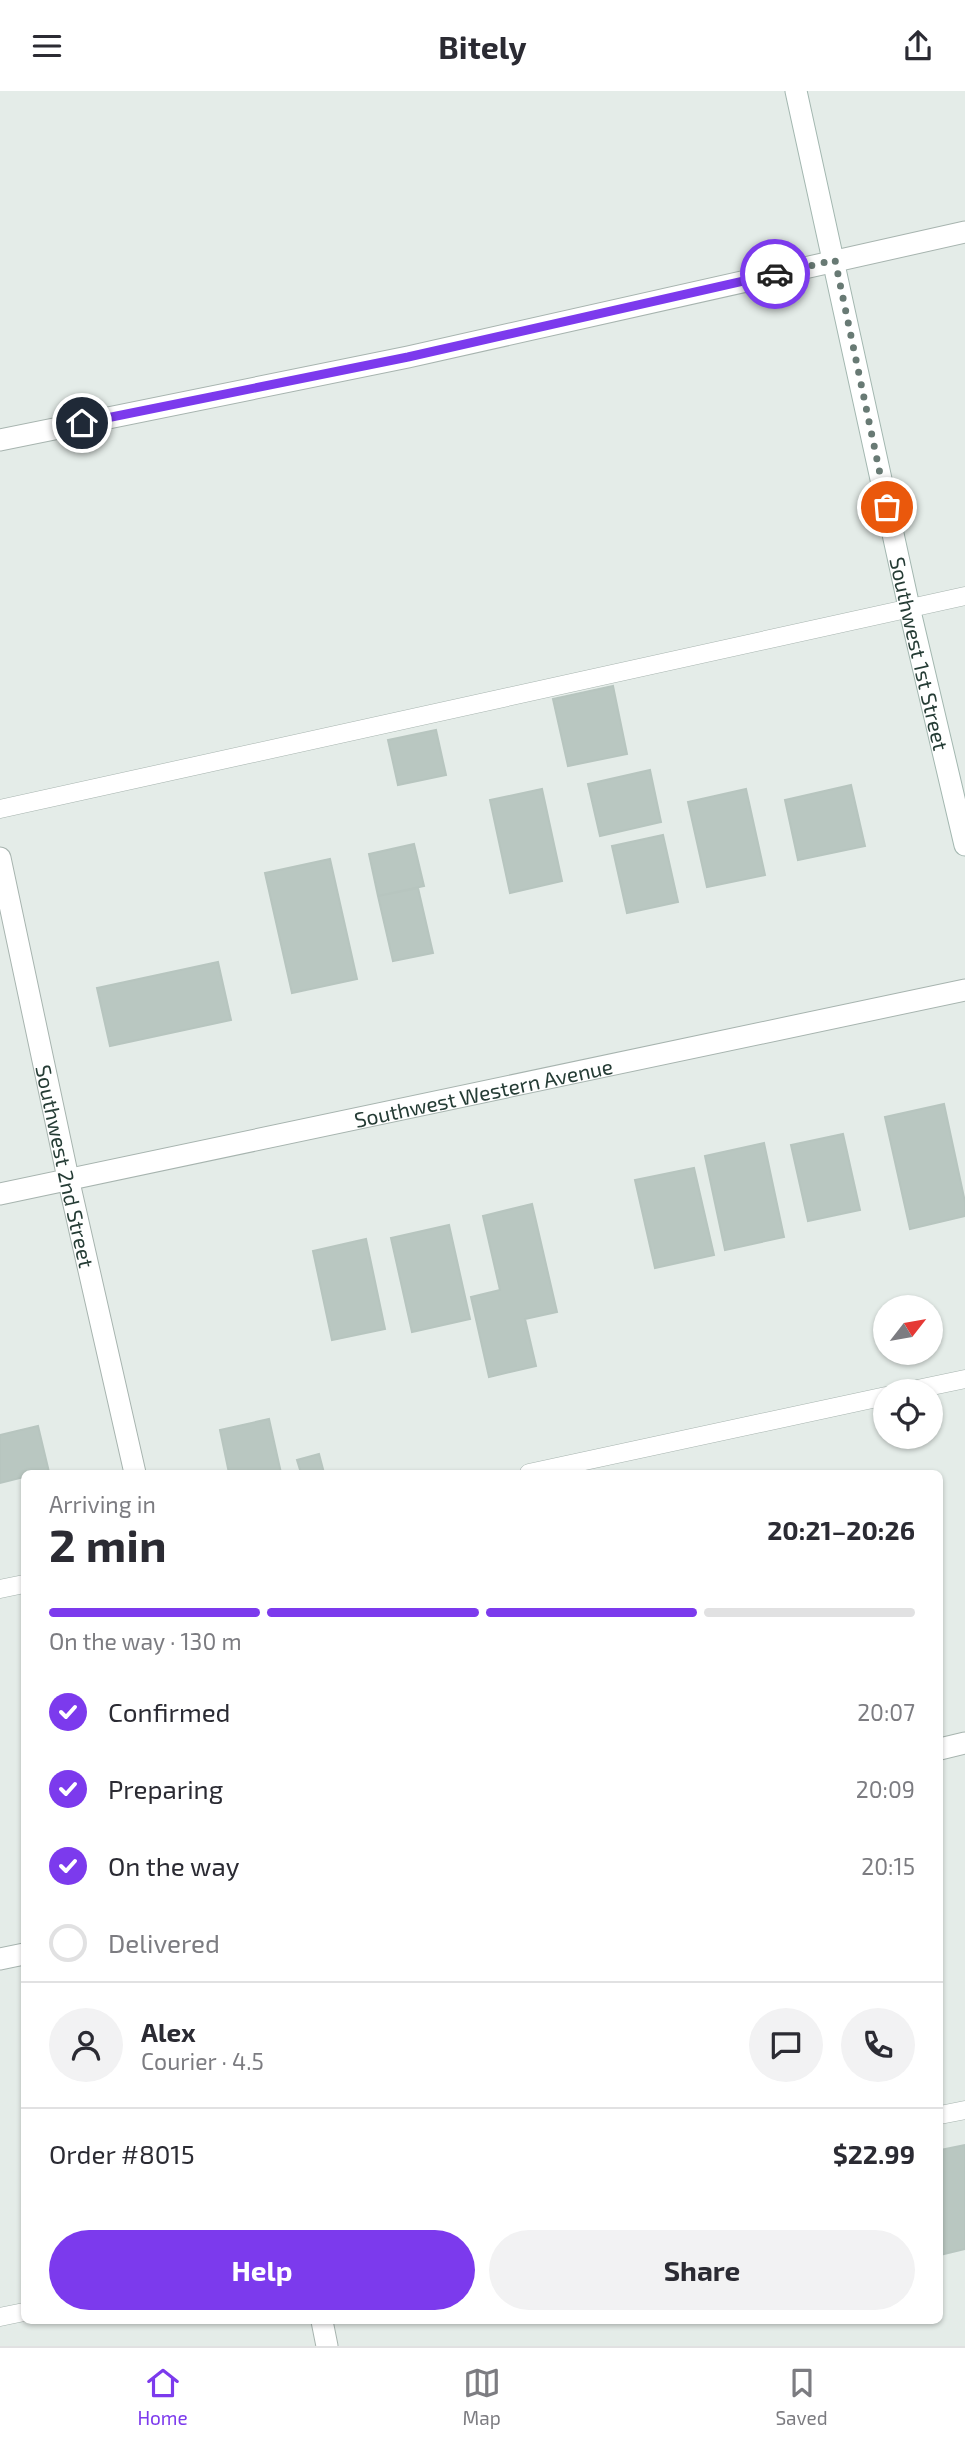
<!DOCTYPE html>
<meta charset="utf-8">
<style>
body{margin:0;font-family:"Exo 2",sans-serif;background:#f2f2f3;color:#2b2b33;height:100vh;display:flex;flex-direction:column;font-size:26px;white-space:nowrap}
*{box-sizing:border-box;margin:0}
p{font-size:23px;color:#7c7c81}
.icon{flex:none;width:38px;height:38px;fill:none;stroke:currentColor;stroke-width:2;stroke-linecap:round;stroke-linejoin:round}
.map{position:relative;flex:1;overflow:hidden}
.panel{position:absolute;left:21px;top:1379px;width:922px;height:854px;display:flex;flex-direction:column;background:#fff;border-radius:10px;box-shadow:0 2px 5px #0004}
.panel>*{flex:none}
.needle{width:46px;rotate:59deg}
.buttons{position:absolute;left:873px;top:1204px;display:grid;gap:14px}
.buttons a{display:grid;place-items:center;width:70px;height:70px;border-radius:50%;background:#fff;box-shadow:0 2px 5px #0004;font-size:35px}
.pin{position:absolute;display:grid;place-items:center;width:60px;height:60px;color:#fff;margin:-30px;border:4px solid #fff;border-radius:50%;box-shadow:0 2px 7px #0007}
.courier{position:absolute;display:grid;place-items:center;width:70px;height:70px;margin:-35px;border:5px solid #7c3aed;border-radius:50%;background:#fff;color:#222;box-shadow:0 2px 9px #0007}
.headline em{font-style:normal;font-weight:700}
.headline div{display:flex;flex-direction:column-reverse}
.headline{display:flex;align-items:center;justify-content:space-between;height:119px;padding:0 28px}
h1{font-size:46px;font-weight:700;line-height:52px}
.bar{display:grid;grid-template-columns:repeat(4,1fr);gap:10px 7px;align-content:center;height:84px;padding:0 28px}
.bar i{height:9px;border-radius:5px;background:#e1e1e2}
.bar .selected{background:#7c3aed}
.bar p{grid-column:span 4}
.line{display:flex;align-items:center;gap:18px;padding:0 28px;border-top:2px solid #e1e1e2}
.line div{flex:1}
.round{display:grid;place-items:center;flex:none;width:74px;height:74px;border-radius:37px;background:#f2f2f3}
ol{padding:0 28px;list-style:none}
li{display:flex;align-items:center;gap:21px;height:77px}
li p{margin-inline-start:auto}
li .icon{padding:7px;border-radius:50%;background:#7c3aed;color:#fff;stroke-width:4}
li:last-child{color:#7c7c81}
li i{width:38px;height:38px;border:4px solid #e1e1e2;border-radius:50%}
.action{display:flex;gap:14px;margin-top:auto;padding:14px 28px}
.action a{flex:1;height:80px;border-radius:42px;background:#7c3aed;color:#fff;font-size:28px;font-weight:700;line-height:80px;text-align:center}
.action a+a{background:#f2f2f3;color:#2b2b33}
header{display:flex;justify-content:space-between;align-items:center;height:91px;padding:0 28px;background:#fff;font-size:32px;font-weight:700}
.tab-bar{display:flex;justify-content:space-around;align-items:center;height:98px;border-top:2px solid #e1e1e2;background:#fff;font-size:19px;color:#7c7c81}
.tab-bar a{display:grid;justify-items:center;gap:4px}
.tab-bar .selected{color:#7c3aed}
.map>svg:first-child{display:block}
.building{fill:#b9c7c1;stroke:#b7c5bf;stroke-width:2}
.lines{fill:none;stroke-linecap:round;stroke-linejoin:round}
.lane-casing{stroke:#a7b4af;stroke-width:19}
.street-casing{stroke:#a7b4af;stroke-width:23}
.secondary-casing{stroke:#a3b7b0;stroke-width:23}
.lane{stroke:#fff;stroke-width:18}
.street{stroke:#fff;stroke-width:21}
.secondary{stroke:#fff;stroke-width:21}
.done{stroke:#687a74;stroke-width:7;stroke-dasharray:0 12.6}
.route{stroke:#7c3aed;stroke-width:9}
.labels{text-anchor:middle;dominant-baseline:central;stroke-width:5;stroke-linejoin:round;paint-order:stroke}
.street-label{font-size:21px;fill:#253c35;stroke:#f4f9f6}
</style>
<header><svg class="icon" aria-label="menu" viewBox="0 0 24 24"><path d="M4 6h16M4 12h16M4 18h16"/></svg>Bitely<svg class="icon" aria-label="share" viewBox="0 0 24 24"><path d="M12 15V3M7 8l5-5 5 5M5 13v7h14v-7"/></svg></header>
<div class="map">
<svg width="965" height="2255" viewBox="0 0 965 2255">
<rect width="100%" height="100%" fill="#e4ece8"/>
<path class="building" d="M613 595 627 663 568 675 553 608Z
M436 639 446 684 398 694 388 649Z
M650 679 661 731 600 745 588 693Z
M851 694 865 755 798 769 785 709Z
M542 698 562 790 510 802 490 709Z
M746 698 765 784 707 796 688 711Z
M663 744 678 811 627 822 612 755Z
M414 753 424 795 378 805 369 763Z
M330 768 357 888 292 902 265 782Z
M418 797 433 862 393 870 378 805Z
M218 871 231 929 110 955 97 897Z
M944 1013 965 1111V1125L910 1138 885 1026Z
M843 1043 860 1119 808 1130 791 1054Z
M764 1052 784 1146 725 1159 705 1065Z
M694 1077 714 1164 655 1177 635 1089Z
M532 1113 557 1221 525 1228 536 1275 489 1286 471 1206 500 1199 483 1125Z
M449 1134 470 1228 412 1241 391 1147Z
M366 1148 385 1238 332 1249 313 1160Z
M269 1328 281 1382H229L220 1339Z
M38 1335 49 1381 24 1382V1386L0 1392V1344Z
M319 1363 324 1382H301L297 1369Z
M965 2054V2158L940 2164V2059Z"/>
<g class="lines">
<defs>
<path id="lane" d="M0 718 965 505
M908 1300 965 1288
M529 1382 886 1305
M0 1498 24 1493
M940 2024 965 2019
M0 2226 24 2221"/>
<g id="street">
<path d="M0 349 408 266 965 141"/>
<path id="s1" d="M0 767 68 1087 135 1382"/>
<path id="s2" d="M0 1103 965 899"/>
<path d="M940 1658 965 1652"/>
<path d="M0 1868 24 1863"/>
<path d="M322 2230 327 2255"/>
</g>
<g id="secondary">
<path id="s3" d="M796 0 909 516 965 754"/>
</g>
</defs>
<use href="#lane" class="lane-casing"/>
<use href="#street" class="street-casing"/>
<use href="#secondary" class="secondary-casing"/>
<use href="#lane" class="lane"/>
<use href="#street" class="street"/>
<use href="#secondary" class="secondary"/>
</g>
<g class="lines">
<path class="done" d="M775 183 835 169 887 416"/>
<path class="route" d="M82 332 408 266 775 183"/>
</g>
<g class="labels">
<g class="street-label">
<text stroke="none"><textPath href="#s3" startOffset="576">Southwest 1st Street</textPath></text>
<text stroke="none"><textPath href="#s2" startOffset="494">Southwest Western Avenue</textPath></text>
<text stroke="none"><textPath href="#s1" startOffset="315">Southwest 2nd Street</textPath></text>
</g>
</g>
</svg>
<div class="buttons">
<a><svg class="needle" viewBox="-14 -14 28 28"><path d="M0-13l5 13h-10z" fill="#e53935"/><path d="M0 13l5-13h-10z" fill="#7c7c81"/></svg></a>
<a><svg class="icon" aria-label="locate" viewBox="0 0 24 24"><circle cx="12" cy="12" r="6"/><path d="M12 2v4M12 18v4M2 12h4M18 12h4"/></svg></a>
</div>
<div class="pin" style="left:887px;top:416px;background:#ea580c"><svg class="icon" aria-label="bag" viewBox="0 0 24 24"><path d="M5 8h14l-1 12H6zM9 8a3 3 0 0 1 6 0"/></svg></div>
<div class="pin" style="left:82px;top:332px;background:#1f2937"><svg class="icon" aria-label="home" viewBox="0 0 24 24"><path d="M3 11l9-7 9 7M6 9v11h12V9"/></svg></div>
<div class="courier" style="left:775px;top:183px"><svg class="icon" aria-label="car" viewBox="0 0 24 24"><path d="M5 17H2v-5l4-1 3-4h7l3 4 3 1v5h-3M9 17h6M6 11h13"/><circle cx="7" cy="17" r="2"/><circle cx="17" cy="17" r="2"/></svg></div>
<section class="panel">
<div class="headline"><div><h1>2 min</h1><p>Arriving in</p></div><em>20:21–20:26</em></div>
<div class="bar"><i class="selected"></i><i class="selected"></i><i class="selected"></i><i></i><p>On the way · 130 m</p></div>
<ol>
<li><svg class="icon" aria-label="check" viewBox="0 0 24 24"><path d="M5 12l5 5 9-10"/></svg>Confirmed<p>20:07</p></li>
<li><svg class="icon" aria-label="check" viewBox="0 0 24 24"><path d="M5 12l5 5 9-10"/></svg>Preparing<p>20:09</p></li>
<li><svg class="icon" aria-label="check" viewBox="0 0 24 24"><path d="M5 12l5 5 9-10"/></svg>On the way<p>20:15</p></li>
<li><i></i>Delivered</li>
</ol>
<div class="line" style="height:126px"><a class="round"><svg class="icon" aria-label="person" viewBox="0 0 24 24"><circle cx="12" cy="8" r="4"/><path d="M4 21q1-7 8-7t8 7"/></svg></a><div><b>Alex</b><p>Courier · 4.5</p></div><a class="round"><svg class="icon" aria-label="chat" viewBox="0 0 24 24"><path d="M4 5h16v11H9l-5 4z"/></svg></a><a class="round"><svg class="icon" aria-label="phone" viewBox="0 0 24 24"><path d="M5 4h4l2 5-3 2q2 4 5 5l2-3 5 2v4C11 20 4 13 5 4z"/></svg></a></div>
<div class="line" style="height:91px"><div>Order #8015</div><b>$22.99</b></div>
<div class="action"><a>Help</a><a>Share</a></div>
</section>
</div>
<nav class="tab-bar">
<a class="selected"><svg class="icon" aria-label="home" viewBox="0 0 24 24"><path d="M3 11l9-7 9 7M6 9v11h12V9"/></svg>Home</a>
<a><svg class="icon" aria-label="map" viewBox="0 0 24 24"><path d="M3 6l6-2 6 2 6-2v14l-6 2-6-2-6 2zM9 4v14M15 6v14"/></svg>Map</a>
<a><svg class="icon" aria-label="saved" viewBox="0 0 24 24"><path d="M7 4h10v16l-5-4-5 4z"/></svg>Saved</a>
</nav>
